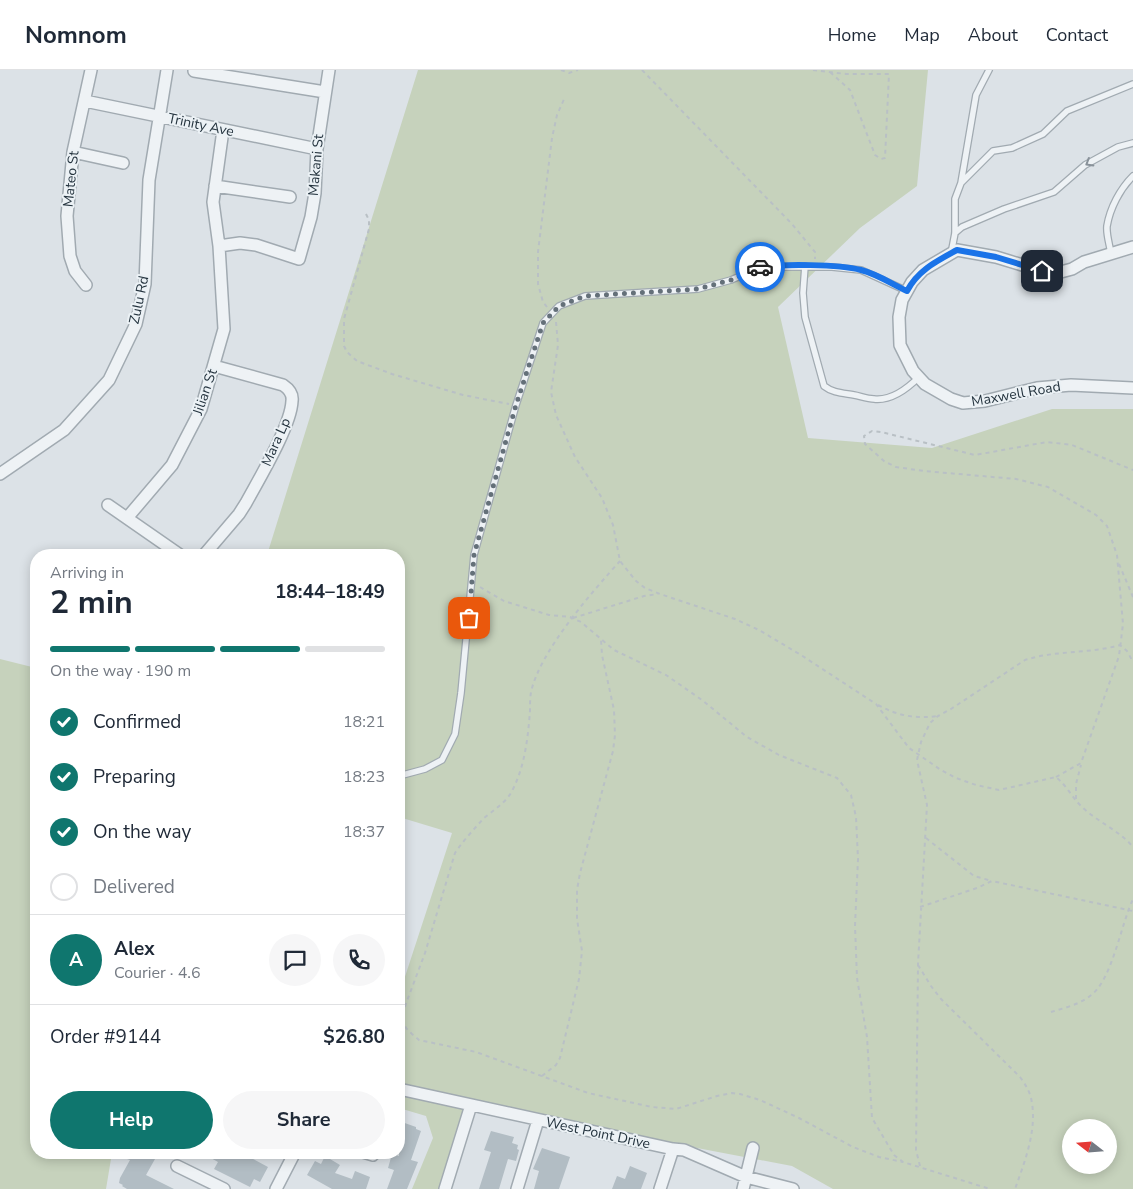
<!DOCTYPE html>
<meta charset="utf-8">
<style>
body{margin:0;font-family:"Nunito Sans",sans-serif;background:#f6f6f7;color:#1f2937;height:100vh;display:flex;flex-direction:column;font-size:19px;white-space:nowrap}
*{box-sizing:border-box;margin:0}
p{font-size:16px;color:#747a83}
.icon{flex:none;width:28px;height:28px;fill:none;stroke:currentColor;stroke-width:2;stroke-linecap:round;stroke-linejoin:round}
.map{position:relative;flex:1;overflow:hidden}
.panel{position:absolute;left:30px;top:479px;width:375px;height:610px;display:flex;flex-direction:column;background:#fff;border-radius:20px;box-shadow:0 2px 12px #0003}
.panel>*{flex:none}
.needle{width:32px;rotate:287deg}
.buttons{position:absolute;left:1062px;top:1049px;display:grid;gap:10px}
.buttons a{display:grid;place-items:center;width:55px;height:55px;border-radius:50%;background:#fff;box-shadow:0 2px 12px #0003;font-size:25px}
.pin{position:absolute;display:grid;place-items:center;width:42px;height:42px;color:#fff;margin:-21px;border-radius:10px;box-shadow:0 2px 8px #0006}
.courier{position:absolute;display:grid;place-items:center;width:50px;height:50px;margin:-25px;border:4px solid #1a73e8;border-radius:50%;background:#fff;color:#222;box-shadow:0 1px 6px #0007}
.summary em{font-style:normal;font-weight:700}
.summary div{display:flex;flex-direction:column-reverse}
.summary{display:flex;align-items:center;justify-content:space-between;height:85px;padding:0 20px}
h1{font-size:32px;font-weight:700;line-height:38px}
.bar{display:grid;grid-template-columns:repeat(4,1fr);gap:8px 5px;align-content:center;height:60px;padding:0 20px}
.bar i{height:6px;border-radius:4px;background:#e0e1e3}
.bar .current{background:#0f766e}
.bar p{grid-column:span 4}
.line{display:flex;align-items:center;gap:12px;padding:0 20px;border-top:1px solid #e0e1e3}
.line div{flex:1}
.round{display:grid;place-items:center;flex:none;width:52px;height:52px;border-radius:26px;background:#f6f6f7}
ol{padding:0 20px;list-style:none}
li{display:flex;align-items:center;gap:15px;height:55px}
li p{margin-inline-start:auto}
li .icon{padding:5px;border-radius:50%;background:#0f766e;color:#fff;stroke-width:4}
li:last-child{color:#747a83}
li i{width:28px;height:28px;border:2px solid #e0e1e3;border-radius:50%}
.cta{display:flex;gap:10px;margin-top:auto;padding:10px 20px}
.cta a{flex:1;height:58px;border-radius:30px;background:#0f766e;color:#fff;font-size:20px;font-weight:700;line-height:58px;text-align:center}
.cta a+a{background:#f6f6f7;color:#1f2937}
header{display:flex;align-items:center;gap:30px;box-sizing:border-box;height:70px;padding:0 25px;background:#fff;border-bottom:1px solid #e0e1e3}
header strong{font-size:24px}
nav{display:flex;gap:28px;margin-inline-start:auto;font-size:18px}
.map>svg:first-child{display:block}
.green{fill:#c6d2bc;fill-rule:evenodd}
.building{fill:#b2bdc4}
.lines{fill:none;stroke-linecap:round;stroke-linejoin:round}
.lane-casing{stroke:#a1aab1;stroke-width:8}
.street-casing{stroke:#a1aab1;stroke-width:14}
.path{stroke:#b9c0c5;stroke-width:2;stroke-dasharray:4 4;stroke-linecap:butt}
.lane{stroke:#eef2f5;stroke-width:5.5}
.street{stroke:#eef2f5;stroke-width:11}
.oneway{stroke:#89929a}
.done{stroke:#647079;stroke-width:5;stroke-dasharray:0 9}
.route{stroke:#1a73e8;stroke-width:6}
.labels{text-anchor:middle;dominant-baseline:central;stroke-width:4;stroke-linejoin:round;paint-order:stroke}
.street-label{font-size:14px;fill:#24333e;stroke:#ebf1f5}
</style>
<header>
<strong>Nomnom</strong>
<nav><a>Home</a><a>Map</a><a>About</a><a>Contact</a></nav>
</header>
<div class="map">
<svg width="1133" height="1119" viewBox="0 0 1133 1119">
<rect width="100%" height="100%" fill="#dce2e7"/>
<path class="green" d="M418 0H928L917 116 860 158 778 237 808 368 932 378 1052 339H1133V1119H833L792 1096 471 1035 446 1119H412L433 1068 426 1046 399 1038V925L452 763 399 747V485H267ZM1071 1058H1109V1095H1071Z
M0 589 36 598V1082L112 1083 106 1119H0Z"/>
<path class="building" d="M399 1051 416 1057V1059L421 1061 411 1090 418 1092 407 1119H387L394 1100 388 1098 392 1084 399 1086Z
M491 1061 514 1067 512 1073 518 1075 517 1079 519 1080 516 1091 508 1089 499 1119H479L491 1082 484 1080Z
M542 1078 570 1087 559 1119H534L539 1101 533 1099Z
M130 1082H150L155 1085 153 1088 155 1089 146 1105 174 1119H127L122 1116 123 1115 119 1113 120 1108 130 1090 127 1089Z
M200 1082H240L268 1097 260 1112 254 1109 250 1117 214 1099 218 1092Z
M325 1086 340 1095 335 1103 352 1109 355 1101 370 1107 366 1119H332L307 1105 315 1091 321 1094Z
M630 1096 647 1103 641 1119H612L617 1106 625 1109Z"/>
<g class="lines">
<defs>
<path id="lane" d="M961 113 976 25 989 0
M955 163 962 157 1004 139 1054 122 1085 95 1118 77 1133 73
M951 184 955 163V129L961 113 993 81 1012 78 1043 64 1067 41 1133 14
M1111 184C1110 176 1106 164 1107 156 1110 138 1120 119 1133 106
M805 196 803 223 805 247 824 316C833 323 842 323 854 325 860 326 867 329 874 329 891 331 907 319 919 307
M399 706 425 699 442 690 455 664 461 623 474 485 516 335 543 253 559 236 585 226 698 219 731 210 761 197H832L861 200 907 221"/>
<path id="street" d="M194 1 325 22
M85 31 317 79
M73 82 123 93
M215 116 290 127
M219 176 240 173 256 175 299 189 311 147 315 123 317 79 329 0
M1133 177 1084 192 1072 199 1057 203 1042 201 996 187 957 180 923 200 912 212 902 230 899 247 900 275 913 301 925 314 951 329 963 333 985 331 1037 318 1071 315 1133 318
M86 215 75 201 70 186 67 146 73 82 91 0
M0 404 64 360 109 310 136 254 145 214 149 110 167 0
M108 435 180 485
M127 448 172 395 201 339 224 259 219 176 213 132 223 60
M204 485 239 444 246 433C259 409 291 356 292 331 293 324 289 319 283 315L214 296
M399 1019 673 1079 684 1080 746 1107 793 1119
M363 1082 373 1085
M177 1096 224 1119
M276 1119 295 1082
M445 1119 471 1035
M517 1119 538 1050
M660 1119 673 1079
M743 1119 753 1078"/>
</defs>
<use href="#lane" class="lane-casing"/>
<use href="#street" class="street-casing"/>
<path class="path" d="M561 0 569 3 578 0
M642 0 792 154 815 182V189
M813 0 846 4H889L885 88 881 89 875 85 850 20 830 2
M366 144 369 150V159L344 249V276L347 282 357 291 392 304 463 325 509 334
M547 237 543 232 538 214V182L552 68 557 45 565 27
M556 252 558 275 551 322 556 345 575 387 602 428 613 455 620 491 636 511 645 518 660 524 735 549 759 560 801 585 876 634 909 678 941 700 956 708 976 715 999 720 1056 707C1067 716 1071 726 1081 736 1097 752 1119 760 1133 777
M620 491C592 522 540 581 531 622 530 628 530 634 530 641 528 667 525 695 513 719 507 732 495 739 484 748 474 759 463 771 455 783L425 883 404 939 403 950 406 958 412 964 419 970 476 982 588 1023 652 1037 676 1039 717 1026 732 1023 740 1024 760 1030 799 1048 853 1077 879 1087 903 1092
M1119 494 1133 527
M480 517 504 531 549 545 570 547 581 552 614 580 666 605 702 630 747 667 779 685 837 708 851 725 856 747 858 789 855 856 857 908 867 967 872 1048 894 1085 903 1092 990 1119
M573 548 644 526 658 524
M878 635C898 646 916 649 938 646
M1056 707 1081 693 1119 586 1123 554 1117 485 1107 456 1096 445 1048 417 1016 409 924 401 896 397 884 391 865 374 864 366 872 361 881 362 975 385 1047 372 1072 375 1133 400
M1076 729V714L1081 695
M926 768 974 806 992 811
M920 837 977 818 992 811 1133 841
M918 895 931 916 941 929 1020 1007C1025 1014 1029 1020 1031 1028 1038 1058 1025 1091 1015 1119
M1051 942C1064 938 1078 935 1090 926 1112 911 1121 854 1133 829
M542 1006 556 995 560 988 579 909 582 881 577 849V820L580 803 613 681 615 665 614 640 602 585 601 570
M920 1096 916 1080 918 894 927 735 917 690 921 672 930 653 938 646 951 639 1025 590C1056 580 1089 584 1120 575L1127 581 1133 592"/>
<use href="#lane" class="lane"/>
<use href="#street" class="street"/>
</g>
<defs><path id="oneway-chevron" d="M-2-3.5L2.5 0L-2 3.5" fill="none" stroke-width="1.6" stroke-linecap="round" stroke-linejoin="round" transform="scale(1.25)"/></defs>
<use class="oneway" href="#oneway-chevron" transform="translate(1089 93) rotate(149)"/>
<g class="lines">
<path class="done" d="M469 548 474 485 516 335 543 253 559 236 585 226 698 219 731 210 760 197"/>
<path class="route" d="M760 197C783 194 838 194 861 200 877 204 892 214 907 221 918 200 937 191 957 180L996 187 1042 201"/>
</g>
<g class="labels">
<g class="street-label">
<text transform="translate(201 55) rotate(12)">Trinity Ave</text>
<text transform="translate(316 95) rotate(-85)">Makani St</text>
<text transform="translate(71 109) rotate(-84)">Mateo St</text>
<text transform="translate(139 230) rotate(-78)">Zulu Rd</text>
<text transform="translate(205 322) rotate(-71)">Jilian St</text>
<text transform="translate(1016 324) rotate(-10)">Maxwell Road</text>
<text transform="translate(276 372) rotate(-66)">Mara Lp</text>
<text transform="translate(598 1063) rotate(12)">West Point Drive</text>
</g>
</g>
</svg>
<div class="buttons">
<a><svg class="needle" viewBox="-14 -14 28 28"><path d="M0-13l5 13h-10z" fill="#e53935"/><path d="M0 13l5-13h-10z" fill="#747a83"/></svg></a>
</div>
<div class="pin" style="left:469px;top:548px;background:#ea580c"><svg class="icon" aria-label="bag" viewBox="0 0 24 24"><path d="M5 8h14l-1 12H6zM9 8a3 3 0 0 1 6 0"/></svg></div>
<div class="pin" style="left:1042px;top:201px;background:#1f2937"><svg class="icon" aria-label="home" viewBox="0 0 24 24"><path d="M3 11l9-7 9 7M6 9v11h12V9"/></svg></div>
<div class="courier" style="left:760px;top:197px"><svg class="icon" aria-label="car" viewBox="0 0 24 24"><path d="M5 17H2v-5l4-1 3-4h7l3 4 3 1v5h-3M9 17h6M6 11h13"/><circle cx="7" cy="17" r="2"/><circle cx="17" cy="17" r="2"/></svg></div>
<section class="panel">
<div class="summary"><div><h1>2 min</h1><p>Arriving in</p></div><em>18:44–18:49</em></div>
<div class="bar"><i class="current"></i><i class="current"></i><i class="current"></i><i></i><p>On the way · 190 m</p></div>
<ol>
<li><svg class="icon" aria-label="check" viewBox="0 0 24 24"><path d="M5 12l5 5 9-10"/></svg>Confirmed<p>18:21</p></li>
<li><svg class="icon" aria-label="check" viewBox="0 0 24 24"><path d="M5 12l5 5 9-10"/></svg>Preparing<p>18:23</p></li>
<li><svg class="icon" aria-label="check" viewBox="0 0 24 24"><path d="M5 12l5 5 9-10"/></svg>On the way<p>18:37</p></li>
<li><i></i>Delivered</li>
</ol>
<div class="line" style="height:90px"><b class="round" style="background:#0f766e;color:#fff">A</b><div><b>Alex</b><p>Courier · 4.6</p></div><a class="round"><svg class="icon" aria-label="chat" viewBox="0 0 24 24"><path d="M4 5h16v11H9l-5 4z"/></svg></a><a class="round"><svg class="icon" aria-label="phone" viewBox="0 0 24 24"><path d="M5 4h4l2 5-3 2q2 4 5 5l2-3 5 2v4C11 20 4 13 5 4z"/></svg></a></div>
<div class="line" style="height:65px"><div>Order #9144</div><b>$26.80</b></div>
<div class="cta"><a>Help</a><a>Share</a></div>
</section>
</div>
